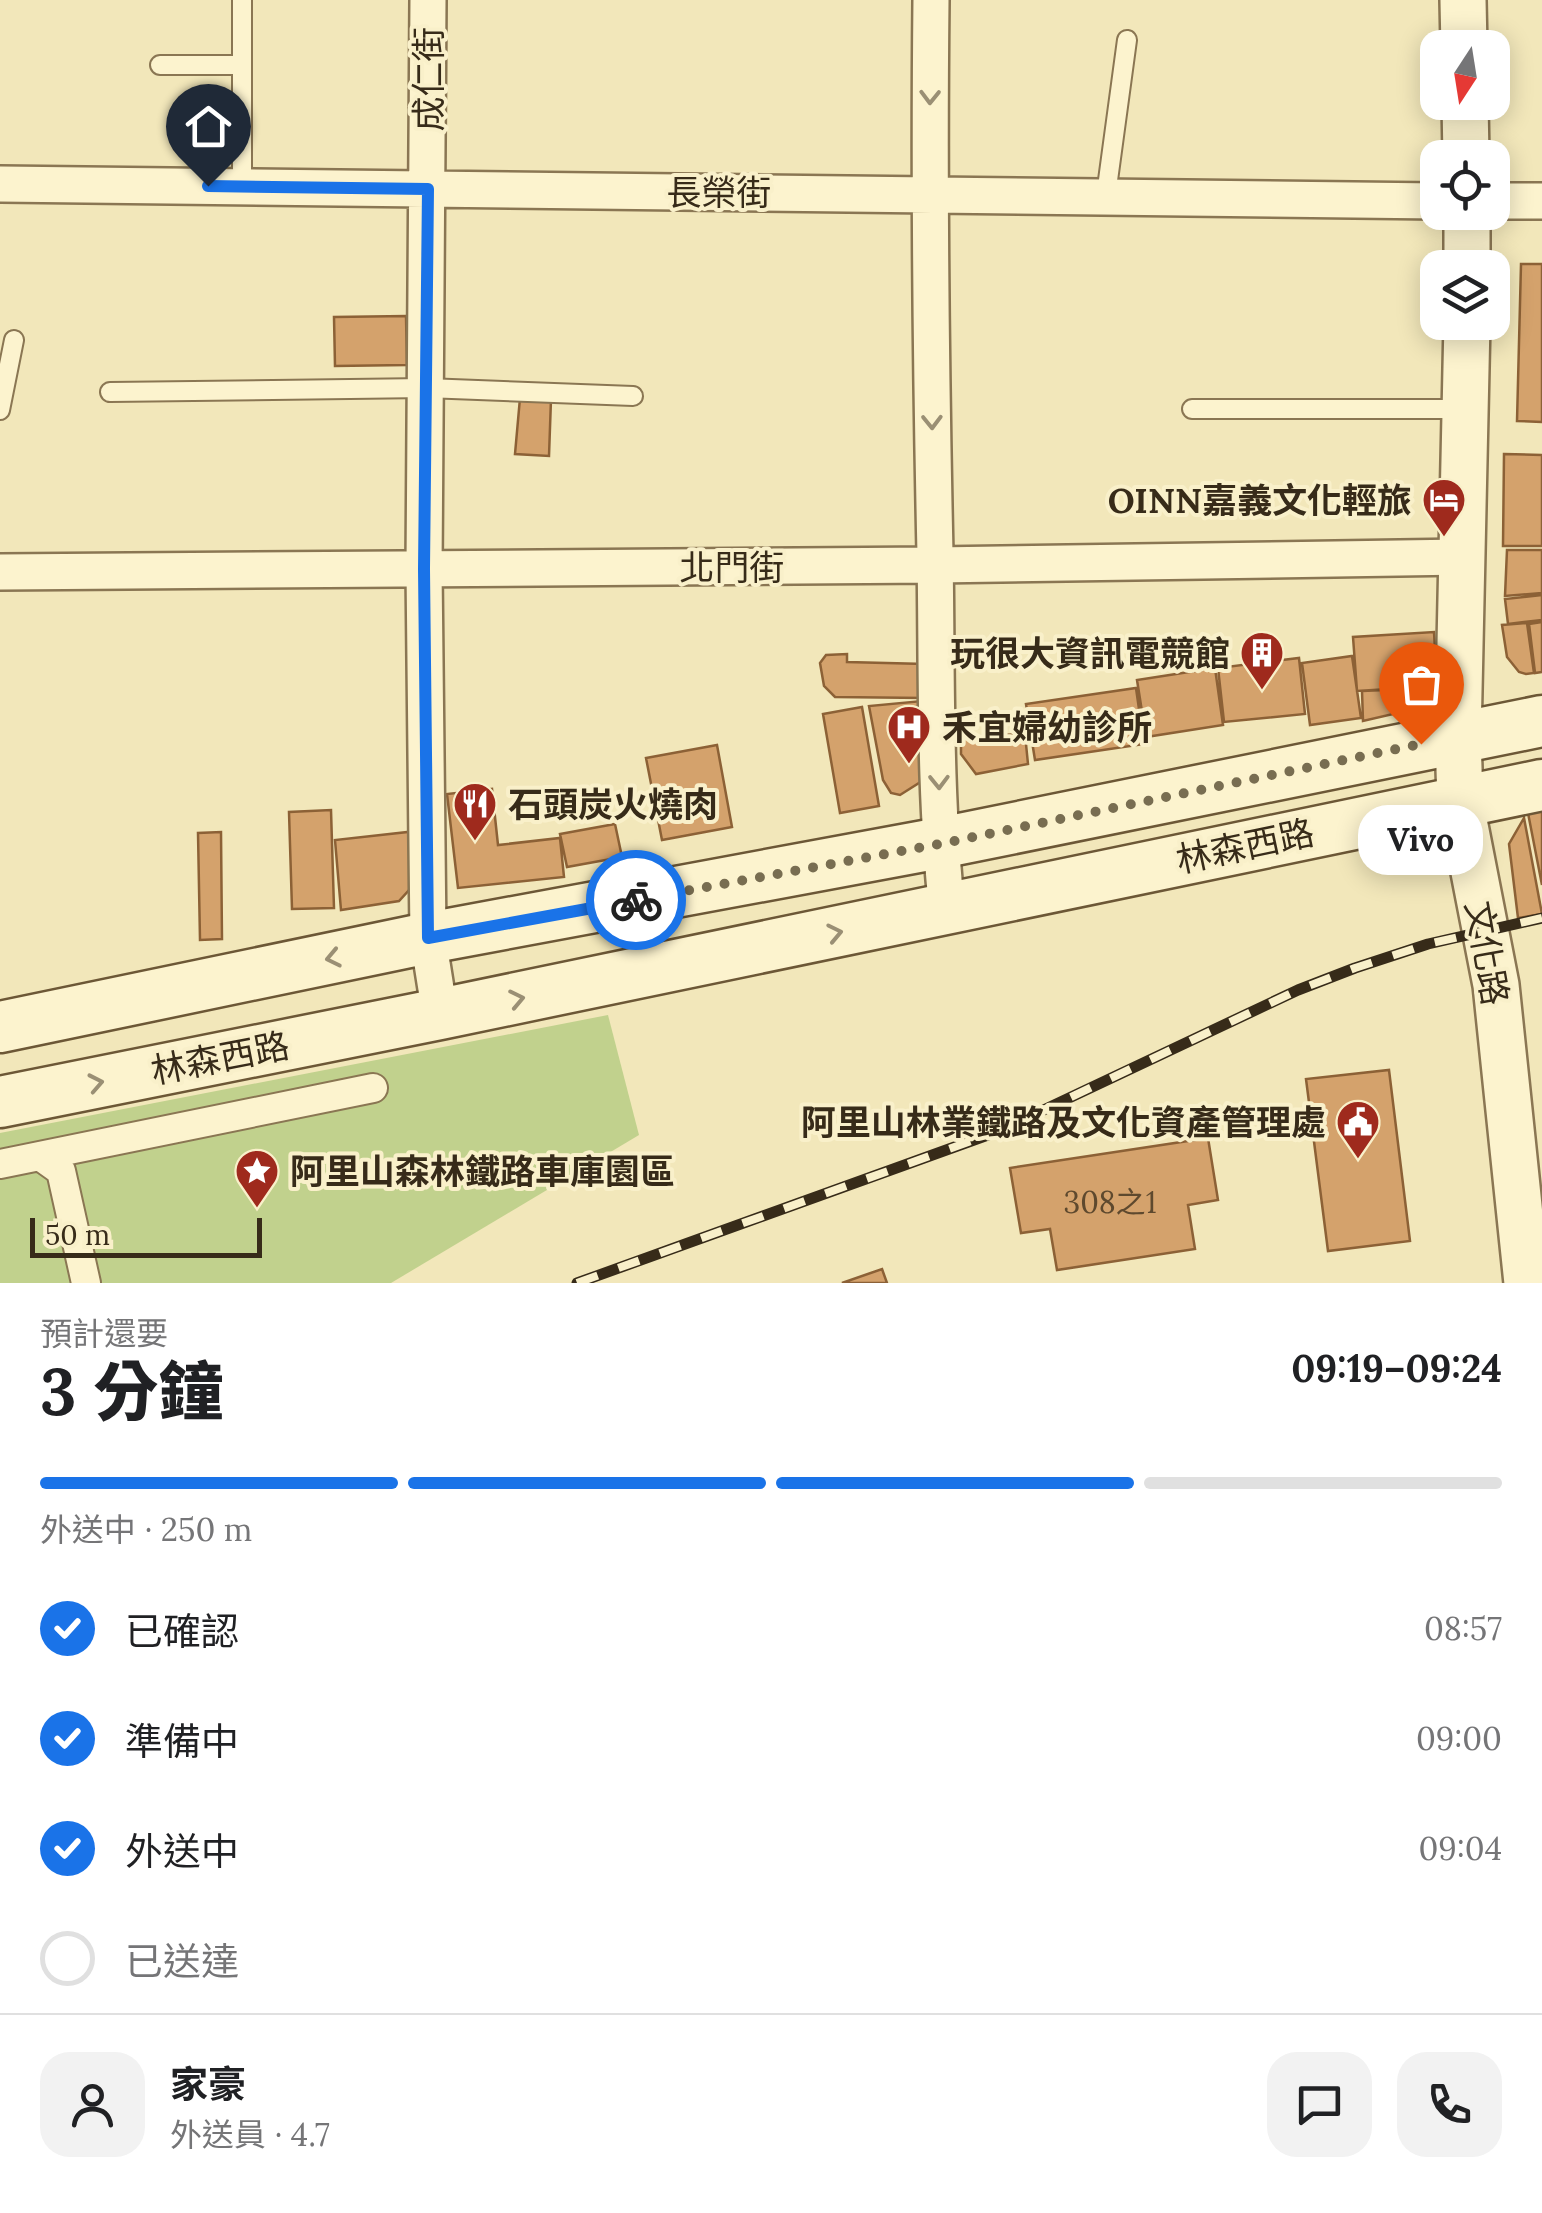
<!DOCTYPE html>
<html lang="zh-TW">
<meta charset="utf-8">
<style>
body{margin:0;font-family:Lora,"Noto Sans TC",serif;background:#f2f2f2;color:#202124;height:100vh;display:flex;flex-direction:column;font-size:38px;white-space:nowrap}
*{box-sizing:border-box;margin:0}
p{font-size:32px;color:#757577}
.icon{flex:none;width:55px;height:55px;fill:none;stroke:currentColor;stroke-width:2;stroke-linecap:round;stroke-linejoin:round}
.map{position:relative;height:1283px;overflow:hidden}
.sheet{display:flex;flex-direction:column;background:#fff;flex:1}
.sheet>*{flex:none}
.needle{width:65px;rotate:192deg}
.fabs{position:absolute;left:1420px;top:30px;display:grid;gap:20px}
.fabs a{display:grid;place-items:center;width:90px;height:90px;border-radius:20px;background:#fff;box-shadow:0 5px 25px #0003;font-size:50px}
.scale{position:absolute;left:30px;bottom:25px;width:232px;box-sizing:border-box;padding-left:10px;border:5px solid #372b19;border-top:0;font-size:28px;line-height:35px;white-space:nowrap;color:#372b19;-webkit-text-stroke:8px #f9f0ca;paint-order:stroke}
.pin{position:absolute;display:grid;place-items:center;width:85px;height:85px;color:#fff;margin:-102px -42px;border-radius:50% 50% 50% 0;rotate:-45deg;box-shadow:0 0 10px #0007}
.pin .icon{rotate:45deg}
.courier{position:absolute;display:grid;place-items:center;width:100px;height:100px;margin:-50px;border:8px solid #1a73e8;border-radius:50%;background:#fff;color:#222;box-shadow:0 2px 12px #0007}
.bubble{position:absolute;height:70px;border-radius:30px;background:#fff;box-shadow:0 5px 25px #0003;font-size:32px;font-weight:800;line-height:70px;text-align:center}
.head em{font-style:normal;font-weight:800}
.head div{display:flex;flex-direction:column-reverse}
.head{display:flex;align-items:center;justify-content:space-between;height:170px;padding:0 40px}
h1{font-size:65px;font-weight:800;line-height:75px}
.bar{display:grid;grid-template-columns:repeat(4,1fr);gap:15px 10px;align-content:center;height:120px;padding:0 40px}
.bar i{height:12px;border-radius:8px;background:#e0e0e0}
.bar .active{background:#1a73e8}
.bar p{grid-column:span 4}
.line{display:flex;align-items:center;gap:25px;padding:0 40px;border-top:2px solid #e0e0e0}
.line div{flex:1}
.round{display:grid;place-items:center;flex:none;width:105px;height:105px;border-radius:30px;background:#f2f2f2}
ol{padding:0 40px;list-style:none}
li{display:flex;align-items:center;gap:30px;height:110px}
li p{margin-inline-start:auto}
li .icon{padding:10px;border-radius:50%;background:#1a73e8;color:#fff;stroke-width:4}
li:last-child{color:#757577}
li i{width:55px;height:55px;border:5px solid #e0e0e0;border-radius:50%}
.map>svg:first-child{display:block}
.green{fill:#c1d18d}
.building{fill:#d4a26c;stroke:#8c6136;stroke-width:2.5}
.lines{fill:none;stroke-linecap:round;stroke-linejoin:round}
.service-casing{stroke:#8a7653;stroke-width:22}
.pedestrian-casing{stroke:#8a7653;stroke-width:32}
.minor-casing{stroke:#8a7653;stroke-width:40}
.tertiary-casing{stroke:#8a7653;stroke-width:50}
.secondary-casing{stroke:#6c5736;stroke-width:55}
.service{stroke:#fcf3ce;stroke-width:18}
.pedestrian{stroke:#fcf3ce;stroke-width:28}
.minor{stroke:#fcf3ce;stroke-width:35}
.tertiary{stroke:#fcf3ce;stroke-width:45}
.secondary{stroke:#fcf3ce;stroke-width:50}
.rail-casing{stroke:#372b19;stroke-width:11}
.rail{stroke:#f9f0ca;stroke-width:8;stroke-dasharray:22;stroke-linecap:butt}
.oneway{stroke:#9a8f74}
.done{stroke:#786d51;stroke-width:10;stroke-dasharray:0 18}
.route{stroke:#1a73e8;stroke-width:12}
.labels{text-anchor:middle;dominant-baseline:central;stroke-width:8;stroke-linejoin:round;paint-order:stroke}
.number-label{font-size:30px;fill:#5e492e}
.street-label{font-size:35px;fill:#372b19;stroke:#f9f0ca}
.poi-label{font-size:35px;font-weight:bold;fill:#372b19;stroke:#f9f0ca;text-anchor:end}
</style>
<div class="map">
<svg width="1542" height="1283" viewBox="0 0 1542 1283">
<rect width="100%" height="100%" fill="#f2e7ba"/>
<path class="green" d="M608 1015 639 1135 391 1283H0V1133Z"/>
<path class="building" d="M1521 264H1542V422L1517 421Z
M406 316 407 365 335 366 334 317Z
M520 398 551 399 549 456 515 454Z
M1504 454 1542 455V546H1503Z
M1507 550H1542V593L1505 596Z
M1542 595V620L1508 624 1505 599Z
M1542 622V672L1535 673 1529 624Z
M1527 623 1534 673 1526 674 1519 672 1507 657 1502 625Z
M1434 632 1437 686 1357 691 1353 637Z
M847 654V662L925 664 924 698 835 697 824 686 820 663 826 655Z
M1352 656 1361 718 1310 725 1302 663Z
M1299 658 1305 714 1224 722 1218 668Z
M1215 668 1223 725 1146 737 1137 680Z
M1136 688 1144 744 1035 760 1026 704Z
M1432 688V705L1363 721 1362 691Z
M922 701V781L900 795 891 793 883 780 869 706Z
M862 707 879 806 840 813 823 714Z
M1025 734 1028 764 976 774 961 754V737Z
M717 745 732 827 662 840 646 758Z
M492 789 498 845 560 838 564 877 458 888 447 794Z
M331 810 334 908 292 909 289 812Z
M1542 810V885L1528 813Z
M1524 818 1542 914 1518 918 1509 844Z
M615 824 622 857 567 867 560 834Z
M417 831 419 879 399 901 341 910 335 840Z
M221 832 222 939 200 940 198 833Z
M1389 1070 1410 1241 1328 1251 1306 1079Z
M1208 1138 1218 1200 1188 1205 1195 1249 1057 1270 1050 1229 1021 1233 1010 1168Z
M882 1269 887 1283H842Z"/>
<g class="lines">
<defs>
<path id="service" d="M242 0V187
M160 65H242
M1106 195 1127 40
M110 392 426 388 633 396
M1192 409H1466
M0 410 14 340"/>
<path id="pedestrian" d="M40 1156 61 1171 86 1283
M0 1164 373 1088"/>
<path id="minor" d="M428 0 424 569 428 938 440 1014
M931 0C929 185 931 369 935 554 937 672 934 792 947 910
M0 184 1438 201
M1492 201H1542
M0 572 935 565 1464 557"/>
<path id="tertiary" d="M1463 0 1464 48
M1465 102 1466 158
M1467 268V212
M1467 322 1458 737 1460 800 1496 985 1527 1283"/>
<path id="secondary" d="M0 1027 428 938 940 843 1542 721
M0 1102 440 1014 1542 785"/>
</defs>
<use href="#service" class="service-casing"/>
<use href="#pedestrian" class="pedestrian-casing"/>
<use href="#minor" class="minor-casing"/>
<use href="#tertiary" class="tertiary-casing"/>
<use href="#secondary" class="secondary-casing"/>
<use href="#service" class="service"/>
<use href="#pedestrian" class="pedestrian"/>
<use href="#minor" class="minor"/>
<use href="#tertiary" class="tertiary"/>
<use href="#secondary" class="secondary"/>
<defs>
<path id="rail" d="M577 1283 999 1131 1298 990 1355 968 1428 944 1542 918"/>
</defs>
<use href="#rail" class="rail-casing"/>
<use href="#rail" class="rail"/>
</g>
<defs><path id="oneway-chevron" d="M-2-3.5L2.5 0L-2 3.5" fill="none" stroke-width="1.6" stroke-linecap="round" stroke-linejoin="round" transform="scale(2.5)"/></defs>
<g class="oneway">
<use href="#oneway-chevron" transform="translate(930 97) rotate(91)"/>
<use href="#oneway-chevron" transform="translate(932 422) rotate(89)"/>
<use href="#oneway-chevron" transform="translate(939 782) rotate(89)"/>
<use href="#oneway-chevron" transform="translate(835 933) rotate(-12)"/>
<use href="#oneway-chevron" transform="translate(333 958) rotate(168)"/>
<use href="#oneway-chevron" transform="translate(517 999) rotate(-12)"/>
<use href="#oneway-chevron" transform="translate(96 1083) rotate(-11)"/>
</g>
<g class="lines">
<path class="done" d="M636 900 940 844 1421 744"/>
<path class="route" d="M208 186 428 189 424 569 428 938 636 900"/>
</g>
<defs>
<symbol id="hotel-pin" viewBox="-11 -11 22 30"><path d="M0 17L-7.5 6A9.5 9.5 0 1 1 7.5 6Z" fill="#9f2a1d" stroke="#f9f0ca"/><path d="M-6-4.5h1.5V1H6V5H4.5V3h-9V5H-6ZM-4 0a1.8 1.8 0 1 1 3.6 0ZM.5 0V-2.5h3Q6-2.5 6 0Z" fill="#fff"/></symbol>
<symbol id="building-pin" viewBox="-11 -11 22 30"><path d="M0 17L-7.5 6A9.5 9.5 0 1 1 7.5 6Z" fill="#9f2a1d" stroke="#f9f0ca"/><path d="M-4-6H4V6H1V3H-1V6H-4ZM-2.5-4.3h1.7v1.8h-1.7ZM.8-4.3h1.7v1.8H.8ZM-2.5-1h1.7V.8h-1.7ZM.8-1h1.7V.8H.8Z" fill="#fff"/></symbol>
<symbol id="hospital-pin" viewBox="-11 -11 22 30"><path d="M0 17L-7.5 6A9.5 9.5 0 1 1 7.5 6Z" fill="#9f2a1d" stroke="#f9f0ca"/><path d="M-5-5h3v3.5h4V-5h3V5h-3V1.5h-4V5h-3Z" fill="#fff"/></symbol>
<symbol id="restaurant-pin" viewBox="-11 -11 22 30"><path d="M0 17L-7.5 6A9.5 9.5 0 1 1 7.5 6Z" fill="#9f2a1d" stroke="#f9f0ca"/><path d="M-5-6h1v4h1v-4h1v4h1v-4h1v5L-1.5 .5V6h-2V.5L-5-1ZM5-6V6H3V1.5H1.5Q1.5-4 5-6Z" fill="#fff"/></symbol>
<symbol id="civic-pin" viewBox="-11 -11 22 30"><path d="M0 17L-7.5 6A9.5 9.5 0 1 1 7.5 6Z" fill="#9f2a1d" stroke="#f9f0ca"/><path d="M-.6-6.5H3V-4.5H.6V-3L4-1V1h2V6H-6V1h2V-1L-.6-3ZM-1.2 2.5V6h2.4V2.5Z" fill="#fff"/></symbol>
<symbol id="sight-pin" viewBox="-11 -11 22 30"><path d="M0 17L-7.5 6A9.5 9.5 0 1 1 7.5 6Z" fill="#9f2a1d" stroke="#f9f0ca"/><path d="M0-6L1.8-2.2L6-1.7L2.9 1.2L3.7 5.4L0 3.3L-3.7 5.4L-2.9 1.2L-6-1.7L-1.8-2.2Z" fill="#fff"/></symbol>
</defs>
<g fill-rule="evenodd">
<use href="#hotel-pin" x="1419" y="475" width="50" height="68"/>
<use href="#building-pin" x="1237" y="628" width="50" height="68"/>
<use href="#hospital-pin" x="884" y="702" width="50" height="68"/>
<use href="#restaurant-pin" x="450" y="779" width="50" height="68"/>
<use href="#civic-pin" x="1333" y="1097" width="50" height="68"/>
<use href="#sight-pin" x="232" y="1146" width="50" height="68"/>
</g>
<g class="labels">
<g class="number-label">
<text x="1110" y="1202">308之1</text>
</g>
<g class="street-label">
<text transform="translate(428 79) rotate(-90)">成仁街</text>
<text x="719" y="192">長榮街</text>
<text x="732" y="567">北門街</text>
<text transform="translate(1245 846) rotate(-12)">林森西路</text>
<text transform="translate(1487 953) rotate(80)">文化路</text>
<text transform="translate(220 1058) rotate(-11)">林森西路</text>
</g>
<g class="poi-label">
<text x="1412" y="500">OINN嘉義文化輕旅</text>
<text x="1230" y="653">玩很大資訊電競館</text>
<text x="942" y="727" text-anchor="start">禾宜婦幼診所</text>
<text x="508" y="804" text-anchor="start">石頭炭火燒肉</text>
<text x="1326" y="1122">阿里山林業鐵路及文化資產管理處</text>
<text x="290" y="1171" text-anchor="start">阿里山森林鐵路車庫園區</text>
</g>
</g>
</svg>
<div class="fabs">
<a><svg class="needle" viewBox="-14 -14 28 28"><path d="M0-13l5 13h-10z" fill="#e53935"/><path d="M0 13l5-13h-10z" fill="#757577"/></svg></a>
<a><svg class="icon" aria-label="locate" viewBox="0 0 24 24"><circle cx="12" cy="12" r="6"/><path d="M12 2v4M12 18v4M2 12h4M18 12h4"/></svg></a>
<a><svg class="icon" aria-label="layers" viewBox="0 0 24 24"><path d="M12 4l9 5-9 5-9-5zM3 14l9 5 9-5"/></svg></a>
</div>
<div class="scale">50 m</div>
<div class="pin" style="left:1421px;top:744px;background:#ea580c"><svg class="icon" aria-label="bag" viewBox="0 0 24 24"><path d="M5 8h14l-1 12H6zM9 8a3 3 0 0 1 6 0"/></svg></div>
<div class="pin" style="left:208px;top:186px;background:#1f2937"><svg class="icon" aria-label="home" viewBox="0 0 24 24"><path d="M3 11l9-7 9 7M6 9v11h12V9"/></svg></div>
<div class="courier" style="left:636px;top:900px"><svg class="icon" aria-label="bike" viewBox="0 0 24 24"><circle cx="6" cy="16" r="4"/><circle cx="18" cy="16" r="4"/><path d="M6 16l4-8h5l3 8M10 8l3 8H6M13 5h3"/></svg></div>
<div class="bubble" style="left:1358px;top:805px;width:125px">Vivo</div>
</div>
<section class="sheet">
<div class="head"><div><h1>3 分鐘</h1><p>預計還要</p></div><em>09:19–09:24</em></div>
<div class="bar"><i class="active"></i><i class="active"></i><i class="active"></i><i></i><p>外送中 · 250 m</p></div>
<ol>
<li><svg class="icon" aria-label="check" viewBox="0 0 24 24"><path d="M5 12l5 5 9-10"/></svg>已確認<p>08:57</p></li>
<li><svg class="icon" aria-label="check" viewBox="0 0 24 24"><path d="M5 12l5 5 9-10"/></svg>準備中<p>09:00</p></li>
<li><svg class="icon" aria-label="check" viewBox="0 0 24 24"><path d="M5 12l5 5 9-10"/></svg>外送中<p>09:04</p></li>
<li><i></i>已送達</li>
</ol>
<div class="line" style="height:180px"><a class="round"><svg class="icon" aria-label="person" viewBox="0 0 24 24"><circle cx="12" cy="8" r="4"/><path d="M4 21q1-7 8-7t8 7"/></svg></a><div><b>家豪</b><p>外送員 · 4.7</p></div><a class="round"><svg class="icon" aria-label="chat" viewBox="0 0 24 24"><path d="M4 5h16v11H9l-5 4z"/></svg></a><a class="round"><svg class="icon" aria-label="phone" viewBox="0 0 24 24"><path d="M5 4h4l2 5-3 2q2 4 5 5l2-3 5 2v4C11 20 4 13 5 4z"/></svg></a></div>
</section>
